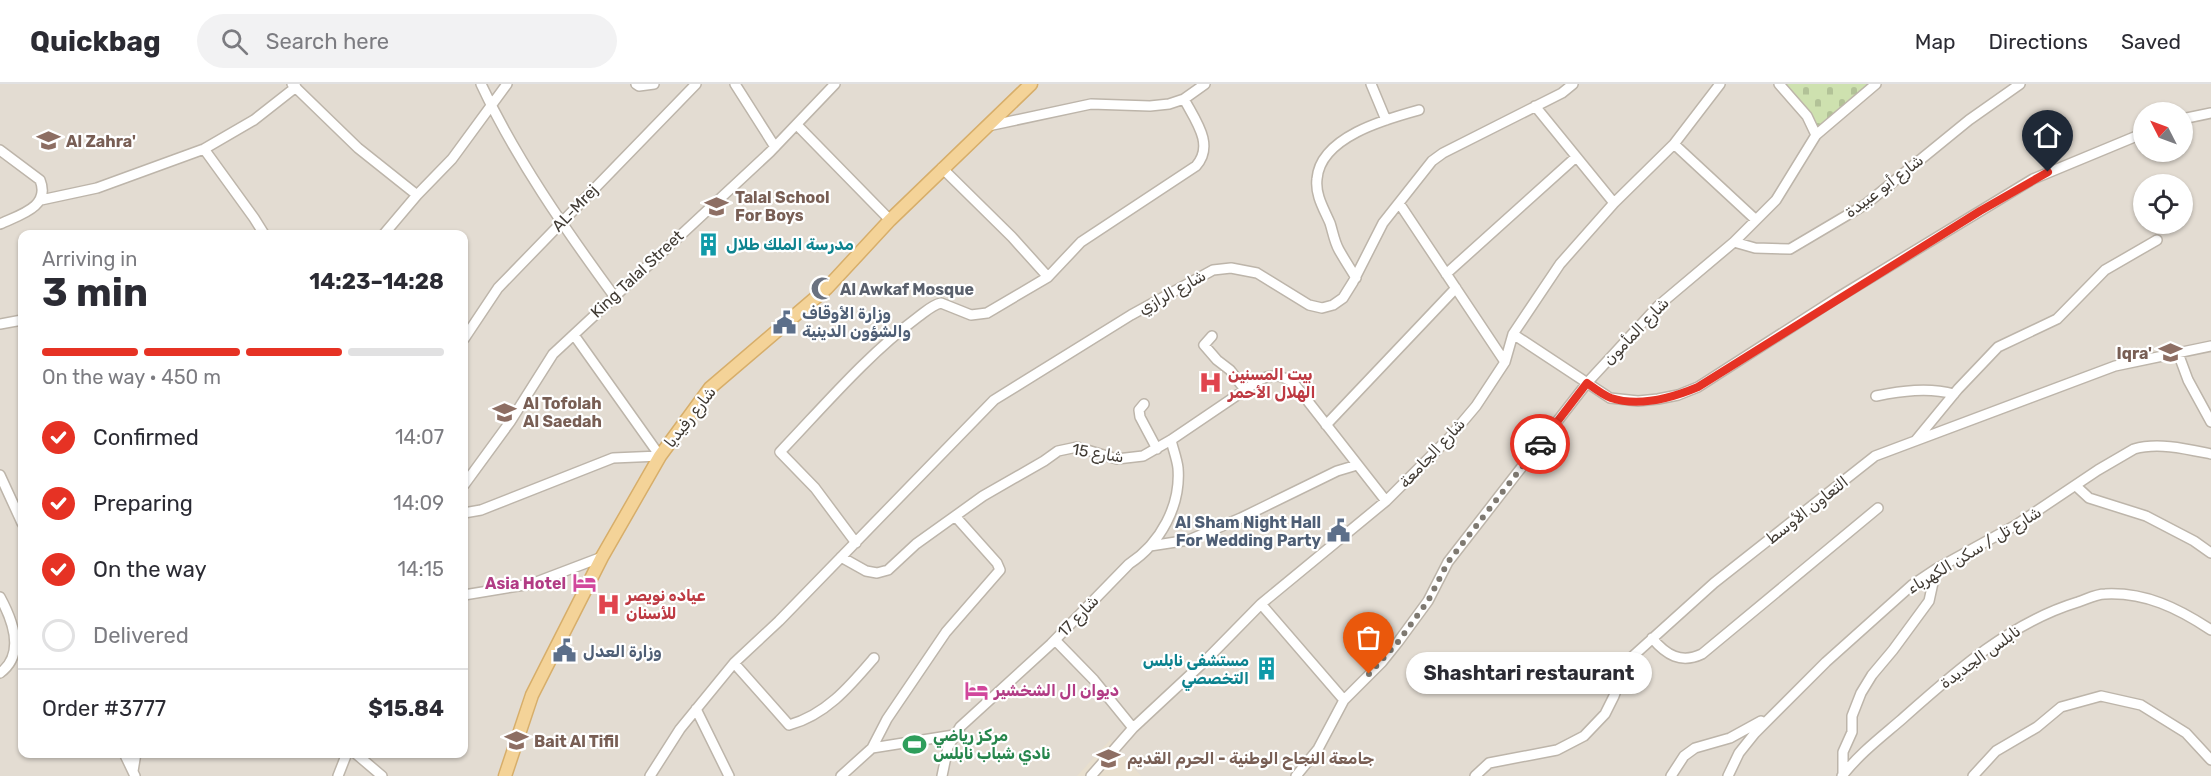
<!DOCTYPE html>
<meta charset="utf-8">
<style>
body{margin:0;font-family:Rubik,Vazirmatn,sans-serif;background:#f2f2f3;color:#2b2b33;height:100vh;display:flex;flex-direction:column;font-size:22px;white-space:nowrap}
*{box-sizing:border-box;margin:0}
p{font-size:20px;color:#7c7c81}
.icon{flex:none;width:33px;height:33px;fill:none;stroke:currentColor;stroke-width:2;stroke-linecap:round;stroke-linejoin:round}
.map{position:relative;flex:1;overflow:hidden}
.side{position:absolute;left:18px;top:146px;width:450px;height:528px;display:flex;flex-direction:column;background:#fff;border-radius:12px;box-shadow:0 2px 4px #0004}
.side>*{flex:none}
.needle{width:39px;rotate:312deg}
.fabs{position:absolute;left:2133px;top:18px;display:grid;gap:12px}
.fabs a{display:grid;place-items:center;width:60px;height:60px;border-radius:50%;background:#fff;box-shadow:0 2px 4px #0004;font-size:30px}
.pin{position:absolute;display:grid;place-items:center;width:51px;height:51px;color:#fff;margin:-62px -26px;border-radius:50% 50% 50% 0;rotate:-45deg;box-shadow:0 0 6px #0007}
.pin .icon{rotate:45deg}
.courier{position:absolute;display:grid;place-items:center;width:60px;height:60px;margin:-30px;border:4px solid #e63224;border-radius:50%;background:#fff;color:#222;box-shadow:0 2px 8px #0007}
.bubble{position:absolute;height:42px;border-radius:21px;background:#fff;box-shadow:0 2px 4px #0004;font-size:20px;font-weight:700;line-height:42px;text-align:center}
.headline em{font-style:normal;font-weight:700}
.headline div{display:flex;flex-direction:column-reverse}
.headline{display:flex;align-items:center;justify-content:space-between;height:102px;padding:0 24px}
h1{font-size:39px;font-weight:700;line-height:45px}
.bar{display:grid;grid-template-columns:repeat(4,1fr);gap:9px 6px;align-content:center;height:72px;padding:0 24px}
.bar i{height:8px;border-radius:4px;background:#e1e1e2}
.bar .active{background:#e63224}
.bar p{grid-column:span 4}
.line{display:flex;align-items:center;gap:15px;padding:0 24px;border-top:2px solid #e1e1e2}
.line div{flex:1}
ol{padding:0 24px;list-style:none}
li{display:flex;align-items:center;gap:18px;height:66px}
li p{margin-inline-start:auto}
li .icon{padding:6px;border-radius:50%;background:#e63224;color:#fff;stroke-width:4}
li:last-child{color:#7c7c81}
li i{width:33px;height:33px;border:3px solid #e1e1e2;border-radius:50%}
header{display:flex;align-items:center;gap:36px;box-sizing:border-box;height:84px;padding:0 30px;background:#fff;border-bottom:2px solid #e1e1e2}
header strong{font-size:28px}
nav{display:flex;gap:33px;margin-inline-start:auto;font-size:21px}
.search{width:420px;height:54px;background:#f2f2f3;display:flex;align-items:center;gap:15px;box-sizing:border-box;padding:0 21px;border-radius:33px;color:#7c7c81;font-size:22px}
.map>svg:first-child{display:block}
.residential{fill:#e3dcd2;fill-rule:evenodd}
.education{fill:#e8dfce}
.cemetery{fill:url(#cemetery-stones)}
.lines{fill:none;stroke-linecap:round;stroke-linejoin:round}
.minor-casing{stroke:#bdb5aa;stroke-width:12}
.major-casing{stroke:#d7ae6a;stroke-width:15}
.minor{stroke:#fff;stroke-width:9}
.major{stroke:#f4d398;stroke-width:12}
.done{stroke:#7e7971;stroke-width:6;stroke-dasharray:0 10.8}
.route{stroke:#e63224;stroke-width:8}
.labels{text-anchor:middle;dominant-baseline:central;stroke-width:4.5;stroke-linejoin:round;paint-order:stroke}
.education-label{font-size:16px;font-weight:bold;fill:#785e54;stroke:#fff;text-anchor:start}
.street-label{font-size:16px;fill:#413b34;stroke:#fff}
.culture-label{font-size:16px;font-weight:bold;fill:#0d838f;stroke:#fff;text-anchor:start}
.worship-label{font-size:16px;font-weight:bold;fill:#5b616d;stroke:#fff;text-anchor:start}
.service-label{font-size:16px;font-weight:bold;fill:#4e5e75;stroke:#fff;text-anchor:start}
.health-label{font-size:16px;font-weight:bold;fill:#be3a42;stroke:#fff;text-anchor:start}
.hotel-label{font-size:16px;font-weight:bold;fill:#b23c85;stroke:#fff;text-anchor:end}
.leisure-label{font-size:16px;font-weight:bold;fill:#27864d;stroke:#fff;text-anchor:start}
</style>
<header>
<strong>Quickbag</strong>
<div class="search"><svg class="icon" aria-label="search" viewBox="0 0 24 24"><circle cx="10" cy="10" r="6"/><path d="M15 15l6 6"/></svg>Search here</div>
<nav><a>Map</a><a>Directions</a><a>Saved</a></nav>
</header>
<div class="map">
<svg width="2211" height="692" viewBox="0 0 2211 692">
<defs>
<pattern id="cemetery-stones" width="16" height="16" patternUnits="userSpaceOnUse" patternTransform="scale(1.5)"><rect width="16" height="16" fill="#cee1af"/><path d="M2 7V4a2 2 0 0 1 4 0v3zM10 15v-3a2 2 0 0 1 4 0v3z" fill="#b2c297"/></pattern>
</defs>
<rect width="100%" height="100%" fill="#f0ebe3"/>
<path class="residential" d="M0 0H2211V692H0ZM2144 28H2182V68H2144ZM2144 100H2182V140H2144ZM22 150H464V669H22Z"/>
<path class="education" d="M1110 656 1141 692H1077Z"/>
<path class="cemetery" d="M1783 0H1869L1817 45Z"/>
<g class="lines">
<defs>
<path id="minor" d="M292 0 358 64 417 111
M481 0C516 75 565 145 614 212
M636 0 639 2 654 0
M735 0 775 63
M1371 0 1386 36
M1779 0 1807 32 1816 51
M1535 22 1614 119
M2182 35 2211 29
M797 41 890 136
M988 42 1091 20 1150 22 1169 20 1184 15 1205 0
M1674 60 1756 136
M204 65 254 134 264 150
M0 66 40 96C51 123 19 131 0 140
M942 84 1012 153 1048 193
M41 116 97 104 204 65 254 36 296 3
M1399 119 1505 278
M384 150 417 111 452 75 507 0
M1734 158 1755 164 1790 165 1866 120 1969 36 2020 0
M1446 190 1576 73
M1356 194C1350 184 1344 175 1339 166 1334 157 1333 148 1330 139 1324 125 1315 111 1317 95 1320 53 1386 35 1419 26
M0 240 22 236
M1513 250 1610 314 1638 317 1658 315 1678 311 1698 303 1837 214 2033 95 2144 49
M574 251 660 372
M1212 252 1204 261 1217 276 1230 286 1246 307
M464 255 498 204 696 0
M2178 269 2188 296 2211 338
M1876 312C1901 307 1928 303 1954 310
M1144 320 1139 326 1140 333 1157 365
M1326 341 1456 204
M1916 356 1958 305 1998 263 2057 235 2105 186 2157 156
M0 391 22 439
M464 401 510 338 553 270 770 68 835 0
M2076 402 2089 414 2146 432 2194 457 2211 469
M464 429 481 426 613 374 660 372
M856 459 815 404 780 368C824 322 867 271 918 233 925 228 932 221 941 219L971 231 987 229 1048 193 1081 158 1196 82C1215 61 1195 36 1184 15
M1150 462 1189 456 1241 434 1337 387 1357 381
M841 473 866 487 877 489 888 486 916 460 983 412 1044 377 1058 367 1077 363 1117 375 1143 372 1171 356 1261 295C1275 289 1286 292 1296 302L1386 417
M464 511 531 500 602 473
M0 513C12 535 26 570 0 589
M1261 520 1344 616
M1652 554C1666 571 1681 580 1702 570L1878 424
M1055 556 1094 596 1133 644
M734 579 789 641C826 631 850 602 874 574
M696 625 729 692
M872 664 887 635 946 548 1000 486 997 479 955 432
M124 669 135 692
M355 669 382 692
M133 687 136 669
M1843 690V668L1852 648V632L1861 609 1872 591 1893 566 1929 517 1936 485
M338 692 347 669
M650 692 680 645 734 579 779 537 994 316 1131 231 1213 186 1231 184 1257 189 1309 221 1322 224 1333 221 1343 214 1353 198 1383 139 1432 77 1443 69 1562 9 1573 0
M841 692 872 664 954 651
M942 692 948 663 960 643 1051 560 1129 480C1161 459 1181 421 1178 384 1177 375 1173 365 1171 356
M1091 692 1133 644 1205 577 1261 520 1386 417 1449 354 1476 322 1505 278 1513 250 1560 180 1614 119 1674 60 1720 0
M1296 692 1318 665 1344 616 1382 578 1398 558 1428 517 1448 478 1587 299 1658 222 1734 158 1776 116 1816 51 1876 0
M1475 692 1489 679 1557 666 1584 652 1605 630 1614 612 1624 585 1633 572 1714 499 1875 372 2115 282 2211 262
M1671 692 1684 672 1695 664 1730 654 1761 637
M1728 692 1739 669 1755 649 1826 578 1912 501 1936 485 2016 441 2098 386 2134 365C2158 358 2187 365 2211 370
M1842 692C1859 670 1880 654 1901 636 1955 588 2009 539 2078 518 2087 515 2096 510 2105 510 2145 508 2178 524 2211 546
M1973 692 1996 667 2037 643 2061 623 2101 612 2141 621 2186 649 2211 676"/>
<path id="major" d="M505 692 532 611 602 473 660 372 710 304 827 204 890 136 1031 0"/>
</defs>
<use href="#minor" class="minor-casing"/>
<use href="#major" class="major-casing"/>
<use href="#minor" class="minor"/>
<use href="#major" class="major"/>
</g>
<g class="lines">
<path class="done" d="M1369 590 1398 558 1428 517 1448 478 1540 360"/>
<path class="route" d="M1540 360 1587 299C1594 304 1603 311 1611 314 1639 323 1672 314 1698 303L1980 127 2048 88"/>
</g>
<defs>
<symbol id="school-bare" viewBox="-9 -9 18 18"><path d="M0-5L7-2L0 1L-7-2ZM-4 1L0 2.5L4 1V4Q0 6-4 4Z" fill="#8d6e63" stroke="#fff" stroke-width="2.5" paint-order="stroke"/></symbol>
<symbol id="building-bare" viewBox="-9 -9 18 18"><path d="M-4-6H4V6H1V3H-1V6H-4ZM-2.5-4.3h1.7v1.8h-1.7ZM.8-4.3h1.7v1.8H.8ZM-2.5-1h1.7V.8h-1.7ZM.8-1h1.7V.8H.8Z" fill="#0f9aa8" stroke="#fff" stroke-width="2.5" paint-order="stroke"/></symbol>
<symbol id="mosque-bare" viewBox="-9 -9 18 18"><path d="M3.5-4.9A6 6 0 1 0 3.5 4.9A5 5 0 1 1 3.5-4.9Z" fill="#6b7280" stroke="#fff" stroke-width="2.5" paint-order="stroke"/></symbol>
<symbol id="civic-bare" viewBox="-9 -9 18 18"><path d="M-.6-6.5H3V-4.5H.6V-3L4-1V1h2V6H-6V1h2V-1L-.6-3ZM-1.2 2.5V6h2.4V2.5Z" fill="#5c6f8a" stroke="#fff" stroke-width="2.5" paint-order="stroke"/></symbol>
<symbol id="hospital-bare" viewBox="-9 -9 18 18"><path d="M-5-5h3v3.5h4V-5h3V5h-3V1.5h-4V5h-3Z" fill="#e0444e" stroke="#fff" stroke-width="2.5" paint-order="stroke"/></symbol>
<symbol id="hotel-bare" viewBox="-9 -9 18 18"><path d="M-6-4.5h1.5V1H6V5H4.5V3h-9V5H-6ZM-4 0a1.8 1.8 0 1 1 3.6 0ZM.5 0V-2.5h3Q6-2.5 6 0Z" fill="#d1479c" stroke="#fff" stroke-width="2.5" paint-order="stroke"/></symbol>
<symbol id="stadium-bare" viewBox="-9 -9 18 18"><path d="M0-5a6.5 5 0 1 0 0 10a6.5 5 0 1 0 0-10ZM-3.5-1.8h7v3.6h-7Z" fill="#2e9e5b" stroke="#fff" stroke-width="2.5" paint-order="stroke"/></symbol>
<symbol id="university-bare" viewBox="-9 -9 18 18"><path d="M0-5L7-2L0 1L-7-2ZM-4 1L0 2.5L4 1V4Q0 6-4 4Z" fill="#8d6e63" stroke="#fff" stroke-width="2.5" paint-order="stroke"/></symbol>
</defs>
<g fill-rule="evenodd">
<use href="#school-bare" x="32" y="40" width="33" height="33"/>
<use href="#school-bare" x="700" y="106" width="33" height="33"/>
<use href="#building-bare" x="692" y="144" width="33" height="33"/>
<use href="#mosque-bare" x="806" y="188" width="33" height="33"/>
<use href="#civic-bare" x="768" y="222" width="33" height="33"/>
<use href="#school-bare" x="2154" y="252" width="33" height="33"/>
<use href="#hospital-bare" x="1194" y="282" width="33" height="33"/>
<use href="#school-bare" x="488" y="312" width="33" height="33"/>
<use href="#civic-bare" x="1322" y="430" width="33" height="33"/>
<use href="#hotel-bare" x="568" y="482" width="33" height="33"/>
<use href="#hospital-bare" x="592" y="504" width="33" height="33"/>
<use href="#civic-bare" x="548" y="550" width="33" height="33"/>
<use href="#building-bare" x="1250" y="568" width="33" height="33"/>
<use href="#hotel-bare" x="960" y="590" width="33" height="33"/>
<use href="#school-bare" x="500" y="640" width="33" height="33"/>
<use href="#stadium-bare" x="898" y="644" width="33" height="33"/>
<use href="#university-bare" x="1092" y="658" width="33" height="33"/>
</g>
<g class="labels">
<g class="education-label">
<text x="66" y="57">Al Zahra'</text>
<text x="735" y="113">Talal School<tspan x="735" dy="18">For Boys</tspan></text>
<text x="2152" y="269" text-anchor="end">Iqra'</text>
<text x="523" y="319">Al Tofolah<tspan x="523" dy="18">Al Saedah</tspan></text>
<text x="534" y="657">Bait Al Tifil</text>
<text x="1127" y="674">جامعة النجاح الوطنية - الحرم القديم</text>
</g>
<g class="street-label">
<text transform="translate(1884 102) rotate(-37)">شارع أبو عبيدة</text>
<text transform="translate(575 124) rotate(-46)">AL-Mrej</text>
<text transform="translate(637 190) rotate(-43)">King Talal Street</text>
<text transform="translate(1172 208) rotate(-29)">شارع الرازي</text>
<text transform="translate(1636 247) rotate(-46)">شارع المأمون</text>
<text transform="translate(690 333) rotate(-52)">شارع رفيديا</text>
<text transform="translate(1098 369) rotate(9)">شارع 15</text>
<text transform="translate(1432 369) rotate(-47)">شارع الجامعة</text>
<text transform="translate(1807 426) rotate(-38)">التعاون الأوسط</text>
<text transform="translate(1974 466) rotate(-31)">شارع تل / سكن الكهرباء</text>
<text transform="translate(1078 532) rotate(-46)">شارع 17</text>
<text transform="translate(1980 573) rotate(-36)">نابلس الجديدة</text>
</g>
<g class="culture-label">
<text x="726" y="160">مدرسة الملك طلال</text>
<text x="1249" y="576" text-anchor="end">مستشفى نابلس<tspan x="1249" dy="18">التخصصي</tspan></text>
</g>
<g class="worship-label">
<text x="840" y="205">Al Awkaf Mosque</text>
</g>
<g class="service-label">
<text x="802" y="229">وزارة الأوقاف<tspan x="802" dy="18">والشؤون الدينية</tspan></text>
<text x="1321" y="438" text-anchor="end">Al Sham Night Hall<tspan x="1321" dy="18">For Wedding Party</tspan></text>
<text x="583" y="567">وزارة العدل</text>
</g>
<g class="health-label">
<text x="1228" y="290">بيت المسنين<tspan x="1228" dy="18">الهلال الأحمر</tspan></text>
<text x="626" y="511">عياده نويصر<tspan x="626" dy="18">للأسنان</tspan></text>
</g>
<g class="hotel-label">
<text x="566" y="499">Asia Hotel</text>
<text x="994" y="606" text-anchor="start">ديوان ال الشخشير</text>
</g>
<g class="leisure-label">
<text x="933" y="651">مركز رياضي<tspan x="933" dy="18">نادي شباب نابلس</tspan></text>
</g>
</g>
</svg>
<div class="fabs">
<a><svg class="needle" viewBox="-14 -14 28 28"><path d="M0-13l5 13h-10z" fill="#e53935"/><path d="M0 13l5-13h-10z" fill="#7c7c81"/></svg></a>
<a><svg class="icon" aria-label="locate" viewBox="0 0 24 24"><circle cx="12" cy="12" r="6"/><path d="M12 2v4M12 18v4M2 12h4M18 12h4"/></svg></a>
</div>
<div class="pin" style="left:1369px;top:590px;background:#ea580c"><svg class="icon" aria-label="bag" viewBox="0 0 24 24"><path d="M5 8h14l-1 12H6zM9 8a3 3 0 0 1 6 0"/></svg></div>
<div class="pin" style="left:2048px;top:88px;background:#1f2937"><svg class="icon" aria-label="home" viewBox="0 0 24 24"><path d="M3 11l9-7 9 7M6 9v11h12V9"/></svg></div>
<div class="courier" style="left:1540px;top:360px"><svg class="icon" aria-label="car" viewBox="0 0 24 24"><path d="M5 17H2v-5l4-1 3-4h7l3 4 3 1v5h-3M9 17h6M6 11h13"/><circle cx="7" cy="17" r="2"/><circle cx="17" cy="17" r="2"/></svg></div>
<div class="bubble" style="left:1406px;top:568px;width:246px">Shashtari restaurant</div>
<section class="side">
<div class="headline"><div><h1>3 min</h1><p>Arriving in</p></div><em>14:23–14:28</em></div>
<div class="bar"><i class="active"></i><i class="active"></i><i class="active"></i><i></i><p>On the way · 450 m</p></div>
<ol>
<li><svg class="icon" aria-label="check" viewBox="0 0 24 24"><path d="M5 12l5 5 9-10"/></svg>Confirmed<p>14:07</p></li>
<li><svg class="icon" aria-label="check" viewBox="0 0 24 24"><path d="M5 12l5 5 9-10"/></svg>Preparing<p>14:09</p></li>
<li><svg class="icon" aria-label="check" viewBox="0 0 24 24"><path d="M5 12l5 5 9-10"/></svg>On the way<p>14:15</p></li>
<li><i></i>Delivered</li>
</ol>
<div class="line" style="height:78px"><div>Order #3777</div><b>$15.84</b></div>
</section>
</div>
